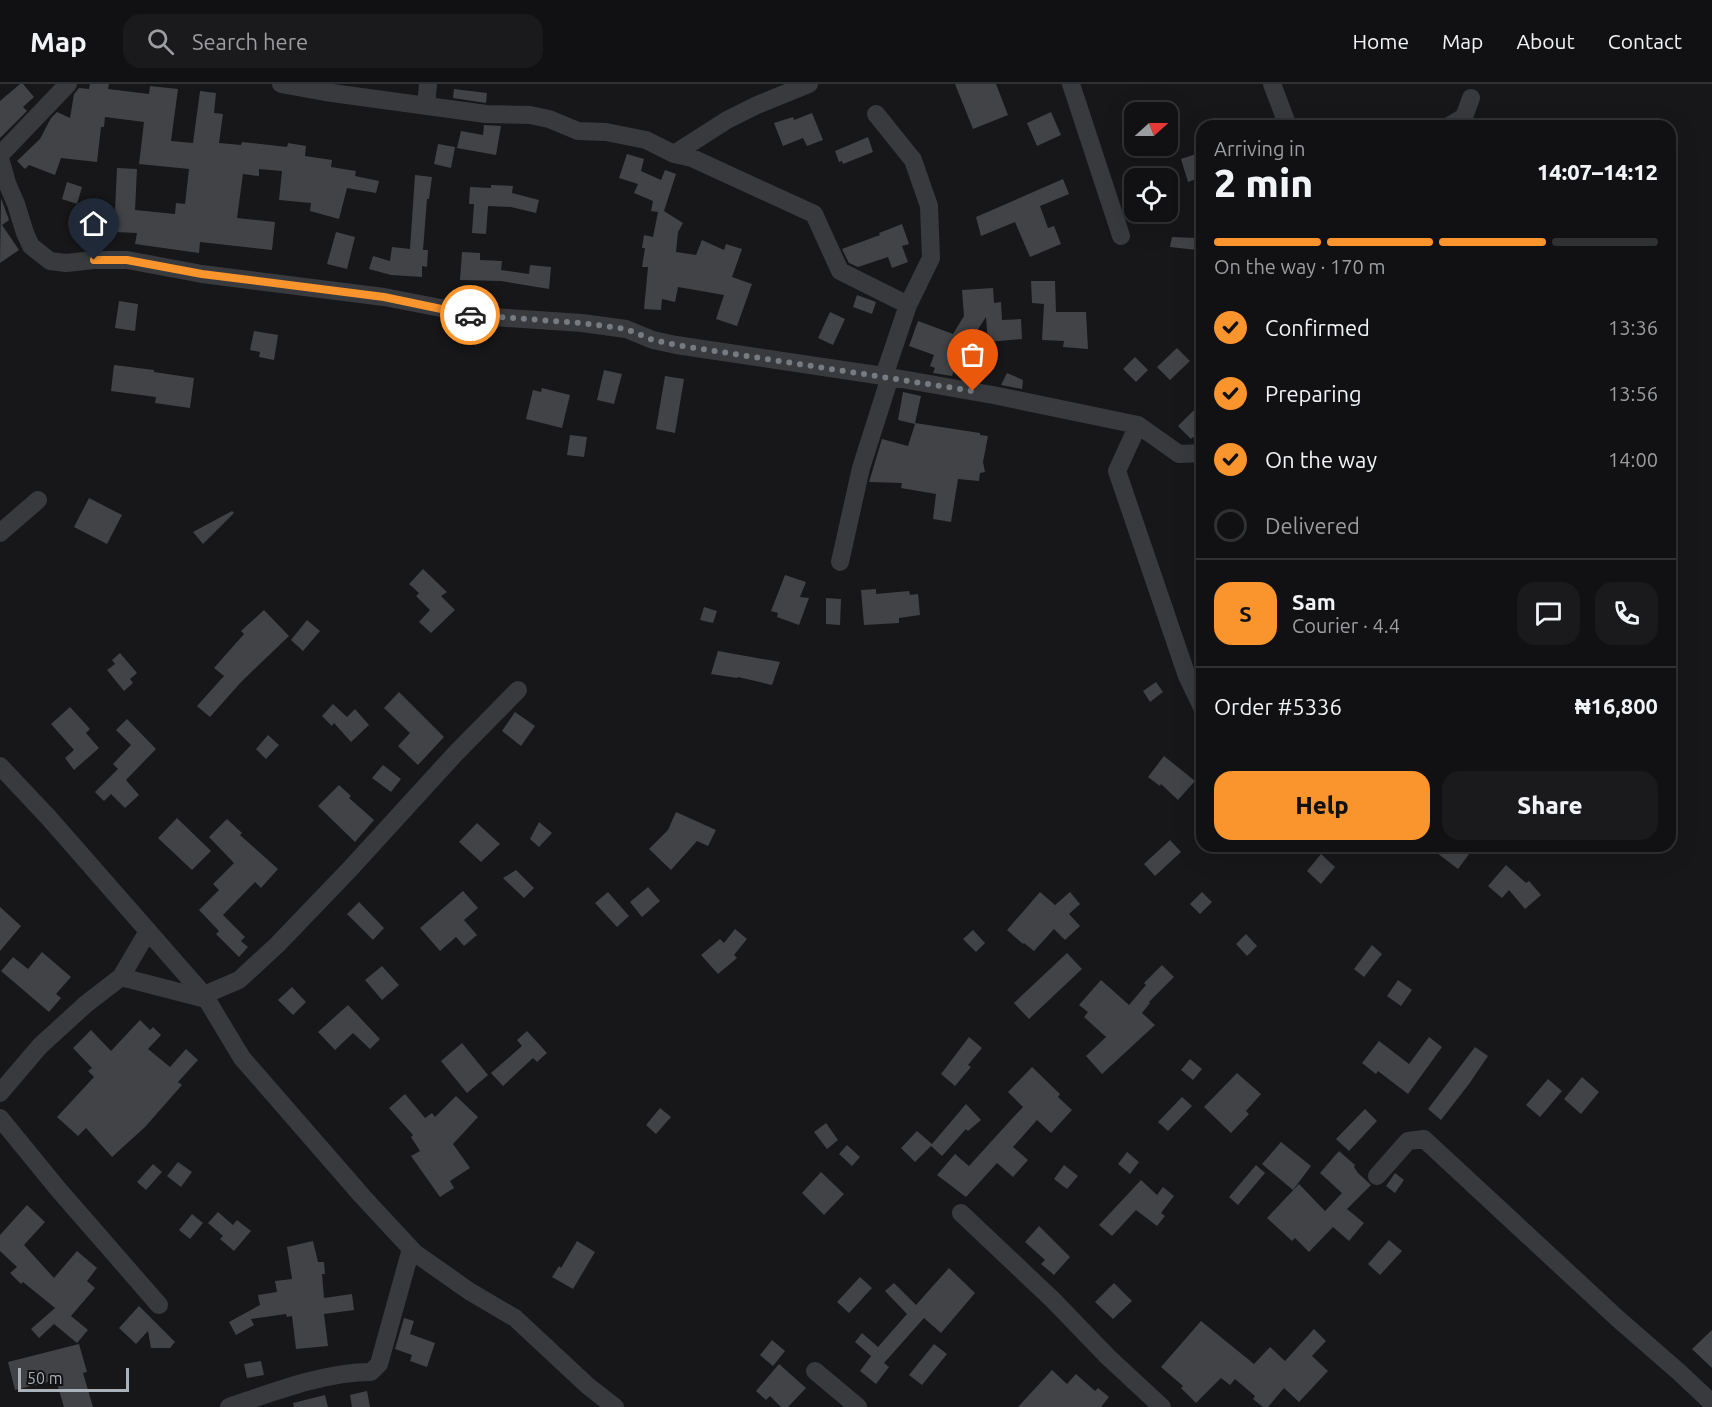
<!DOCTYPE html>
<meta charset="utf-8">
<style>
body{margin:0;font-family:Ubuntu,sans-serif;background:#1a1a1c;color:#f1f3f6;height:100vh;display:flex;flex-direction:column;font-size:22px;white-space:nowrap}
*{box-sizing:border-box;margin:0}
p{font-size:20px;color:#9c9da0}
.icon{flex:none;width:33px;height:33px;fill:none;stroke:currentColor;stroke-width:2;stroke-linecap:round;stroke-linejoin:round}
.map{position:relative;flex:1;overflow:hidden}
.panel{position:absolute;left:1196px;top:36px;width:480px;height:732px;display:flex;flex-direction:column;background:#111113;border-radius:18px;box-shadow:0 6px 24px #0002,0 0 0 2px #303133}
.panel>*{flex:none}
.needle{width:39px;rotate:69deg}
.controls{position:absolute;left:1124px;top:18px;display:grid;gap:12px}
.controls a{display:grid;place-items:center;width:54px;height:54px;border-radius:12px;background:#111113;box-shadow:0 6px 24px #0002,0 0 0 2px #303133;font-size:30px}
.scale{position:absolute;left:18px;bottom:15px;width:111px;box-sizing:border-box;padding-left:6px;border:3px solid #a9b1ba;border-top:0;font-size:16px;line-height:21px;white-space:nowrap;color:#a9b1ba;-webkit-text-stroke:4px #121214;paint-order:stroke}
.pin{position:absolute;display:grid;place-items:center;width:51px;height:51px;color:#fff;margin:-62px -26px;border-radius:50% 50% 50% 0;rotate:-45deg;box-shadow:0 0 6px #0007}
.pin .icon{rotate:45deg}
.courier{position:absolute;display:grid;place-items:center;width:60px;height:60px;margin:-30px;border:4px solid #fa952e;border-radius:50%;background:#fff;color:#222;box-shadow:0 2px 8px #0007}
.overview em{font-style:normal;font-weight:800}
.overview div{display:flex;flex-direction:column-reverse}
.overview{display:flex;align-items:center;justify-content:space-between;height:102px;padding:0 18px}
h1{font-size:39px;font-weight:800;line-height:45px}
.bar{display:grid;grid-template-columns:repeat(4,1fr);gap:9px 6px;align-content:center;height:72px;padding:0 18px}
.bar i{height:8px;border-radius:4px;background:#303133}
.bar .selected{background:#fa952e}
.bar p{grid-column:span 4}
.line{display:flex;align-items:center;gap:15px;padding:0 18px;border-top:2px solid #303133}
.line div{flex:1}
.round{display:grid;place-items:center;flex:none;width:63px;height:63px;border-radius:18px;background:#1a1a1c}
ol{padding:0 18px;list-style:none}
li{display:flex;align-items:center;gap:18px;height:66px}
li p{margin-inline-start:auto}
li .icon{padding:6px;border-radius:50%;background:#fa952e;color:#111;stroke-width:4}
li:last-child{color:#9c9da0}
li i{width:33px;height:33px;border:3px solid #303133;border-radius:50%}
.primary-button{display:flex;gap:12px;margin-top:auto;padding:12px 18px}
.primary-button a{flex:1;height:69px;border-radius:18px;background:#fa952e;color:#111;font-size:24px;font-weight:800;line-height:69px;text-align:center}
.primary-button a+a{background:#1a1a1c;color:#f1f3f6}
header{display:flex;align-items:center;gap:36px;box-sizing:border-box;height:84px;padding:0 30px;background:#111113;border-bottom:2px solid #303133}
header strong{font-size:28px}
nav{display:flex;gap:33px;margin-inline-start:auto;font-size:21px}
.search{width:420px;height:54px;background:#1a1a1c;display:flex;align-items:center;gap:15px;box-sizing:border-box;padding:0 21px;border-radius:18px;color:#9c9da0;font-size:22px}
.map>svg:first-child{display:block}
.building{fill:#414346}
.lines{fill:none;stroke-linecap:round;stroke-linejoin:round}
.minor{stroke:#383a3e;stroke-width:18}
.done{stroke:#767b82;stroke-width:6;stroke-dasharray:0 10.8}
.route{stroke:#fa952e;stroke-width:8}
</style>
<header>
<strong>Map</strong>
<div class="search"><svg class="icon" aria-label="search" viewBox="0 0 24 24"><circle cx="10" cy="10" r="6"/><path d="M15 15l6 6"/></svg>Search here</div>
<nav><a>Home</a><a>Map</a><a>About</a><a>Contact</a></nav>
</header>
<div class="map">
<svg width="1712" height="1323" viewBox="0 0 1712 1323">
<rect width="100%" height="100%" fill="#171719"/>
<path class="building" d="M20 0H23L34 13 23 23 27 27 0 54V17Z
M90 0H109L108 5 149 10 150 2 178 5 171 57 193 59 200 7 216 9 214 29 223 30 219 59 241 61 242 58 287 63 288 59 306 62 305 72 332 76 331 83 356 87 355 92 379 97 376 109 347 104 339 135 310 127 311 119 279 116 282 87 259 85V92L243 90 237 134 275 138 272 166 200 158 199 169 135 160 137 149 114 148 117 84 137 85 135 126 175 130 176 119 185 120 189 85 139 80 144 38 105 33 104 43H101L97 78 61 74 55 91 29 81 25 85 17 77 40 55 51 34 57 28 70 34 74 10 79 4 89 5Z
M955 0H996L1008 31 973 45Z
M454 5 487 9 486 19 453 14Z
M1051 28 1061 51 1037 62 1027 39Z
M812 29 823 56 807 62 803 54 783 62 774 39 793 33 794 36Z
M484 41 501 42 496 71 457 64 461 47 483 51Z
M868 53 873 68 843 80 842 77 839 78 835 67Z
M438 60 455 63 451 84 434 80Z
M1202 68V93L1188 98 1181 75Z
M627 70 644 75 641 87 661 96 665 86 676 90 664 127 683 139 678 148 676 168 696 171 702 156 724 166 726 160 742 165 732 193 752 200 737 242 716 235 724 211 678 203 675 218 662 215 661 226 644 225 648 183H642L645 164H642L644 151 653 153 658 128 651 127 653 117 634 109 638 100 619 94Z
M415 91 432 93 429 115H427L423 166H428L427 183 422 182V193L391 191 369 185 373 172 390 177 392 163 410 165Z
M1063 95 1069 110 1040 122 1048 144 1054 142 1061 160 1030 173 1015 138 981 152 976 133Z
M67 98 82 103 77 120 62 115Z
M491 101 513 102 512 109 539 116 536 129 511 123 488 122 486 150 472 149 474 120H469L470 103 491 104Z
M1 114 9 136 2 141 19 166 0 179Z
M902 140 909 160 902 162 908 178 892 184 888 173 858 183 849 179 842 165 880 151 879 149Z
M336 148 355 153 347 185 327 180Z
M1172 153 1197 154V166L1170 163Z
M462 168 480 169V176L502 177 501 186 529 190 530 181 551 183 549 205 501 197 460 196Z
M1031 197H1055L1056 228H1086L1088 265 1063 263 1064 257 1042 256 1044 220 1032 219Z
M993 204 994 219 1001 218 1002 236 1021 235 1022 255 988 258 986 233 958 276 952 292 933 289 935 284 930 282 934 271 909 262 918 237 953 250 964 232 962 206Z
M857 211 876 218 872 230 853 223Z
M119 217 138 220 135 247 115 244Z
M830 228 845 235 833 261 818 254Z
M254 247 278 251 274 276 259 273 260 268 250 266Z
M1177 264 1190 277 1170 296 1157 283Z
M1135 273 1148 286 1136 298 1123 285Z
M114 281 154 286V288L194 294 190 324 155 319 156 313 111 307Z
M604 286 622 290 614 320 597 316Z
M1007 289 1023 296 1022 305 1001 301Z
M665 292 684 295 675 349 656 345Z
M542 304 570 311 562 344 526 335 533 306 541 308Z
M903 308 921 312 915 339 980 349V351L988 352 983 378 985 388 980 389 979 397 958 395 951 438 933 435 936 410 901 404 902 399 869 398 882 355 908 362 915 340 898 336Z
M1202 318V350L1196 356 1193 353 1191 355 1178 342Z
M570 351 587 353 584 373 567 371Z
M89 414 122 431 107 460 74 443Z
M232 427 234 429 203 460 193 448Z
M423 485 447 508 441 512 455 526 431 549 419 538 430 526 416 512 419 509 409 500Z
M785 491 806 498 800 513 809 514 799 541 777 533 778 529 771 527Z
M876 505V510L909 507 910 511 918 510 920 531 899 534V539L864 541 861 506Z
M826 514 841 515 840 541 826 540Z
M704 523 717 527 713 539 700 536Z
M264 526 289 552 242 597 210 633 197 622 224 592 214 584 244 550 241 547Z
M307 536 320 547 303 567 291 556Z
M718 567 780 578 772 601 738 593 737 594 711 590Z
M120 569 137 589 130 595 133 599 124 607 107 586 115 580 112 576Z
M1156 598 1163 608 1150 618 1143 607Z
M399 608 444 653 418 681 398 662 410 649 384 624Z
M333 620 347 633 355 625 369 641 351 658 334 639 332 642 322 632Z
M70 623 90 645 86 649 99 664 74 686 65 674 74 666 51 640Z
M515 628 535 642 521 662 502 647Z
M127 635 156 665 126 696 139 711 125 724 111 710 104 717 95 708 118 685 113 680 131 661 116 646Z
M268 651 279 661 266 675 256 665Z
M1164 672 1195 697 1178 716 1161 700 1160 702 1148 693Z
M383 681 401 695 391 708 372 694Z
M339 701 351 712 349 714 374 736 355 758 318 722Z
M676 728 716 746 708 762 697 757 671 786 649 765 668 746Z
M177 734 211 767 192 786 158 754Z
M227 735 242 749 240 751 278 785 261 804 255 798 223 831 245 853 241 857 248 863 239 873 216 850 219 847 199 826 219 806 213 800 234 779 209 753Z
M539 738 552 749 539 763 530 755Z
M477 739 500 760 481 778 459 758Z
M1170 756 1181 768 1155 792 1144 780Z
M1428 762H1475L1458 785Z
M1321 770 1335 783 1321 800 1307 787Z
M1506 781 1526 799 1529 797 1541 811 1525 825 1509 806 1502 814 1488 802Z
M516 786 534 804 524 814 503 794Z
M648 803 660 817 642 833 630 818Z
M463 807 478 824 464 836 477 851 464 862 456 853 440 867 420 844Z
M608 808 629 832 617 843 595 819Z
M1040 808 1055 821 1070 808 1080 820 1069 830 1080 842 1065 856 1054 845 1034 867 1024 859 1023 860 1007 846Z
M1202 808 1212 818 1200 830 1190 820Z
M359 818 384 844 373 856 347 830Z
M0 823 21 842 0 867Z
M735 845 747 855 734 871 737 874 718 890 701 871 720 855 724 859Z
M973 846 985 859 976 868 963 855Z
M1246 850 1257 862 1247 872 1236 860Z
M1372 861 1382 870 1364 893 1354 885Z
M42 868 71 893 56 910 61 914 49 928 1 887 13 873 28 885Z
M1067 869 1082 885 1029 935 1014 919Z
M1162 881 1174 893 1149 918 1150 919 1142 929 1155 941 1102 990 1086 972 1106 953 1084 933 1088 928 1079 921 1101 896 1129 921 1146 901 1144 899Z
M382 882 399 901 382 916 365 896Z
M1398 896 1412 906 1401 922 1387 912Z
M292 903 306 918 293 931 278 916Z
M348 921 380 955 370 965 353 949 335 966 318 948Z
M140 936 150 946 153 943 161 951 148 965 170 983 186 965 198 976 178 998 182 1001 145 1043 112 1073 86 1044 78 1052 57 1033 94 993 88 987 92 984 73 964 91 946 111 967Z
M527 947 547 969 537 978 533 974 503 1002 491 989 522 962 517 956Z
M969 953 982 964 968 981 971 983 955 1002 941 990Z
M1429 953 1442 963 1408 1010 1378 987 1376 990 1362 979 1379 957 1409 980Z
M462 959 488 991 467 1009 441 977Z
M1475 963 1488 972 1469 1000 1441 1036 1428 1025Z
M1190 975 1202 985 1193 996 1181 986Z
M1032 983 1060 1010 1058 1013 1072 1026 1051 1049 1037 1036 1013 1063 1028 1076 1013 1093 997 1079 966 1113 937 1091 955 1070 969 1082 1009 1038 1023 1023 1008 1008Z
M1237 989 1261 1010 1246 1027 1249 1030 1231 1049 1204 1023Z
M1582 993 1599 1008 1581 1030 1564 1015Z
M1548 995 1562 1007 1540 1033 1526 1021Z
M405 1010 425 1034 432 1029 435 1033 456 1012 478 1033 453 1060 470 1084 450 1097 454 1104 440 1113 411 1072 420 1067 411 1053 413 1051 389 1024Z
M1182 1013 1192 1022 1168 1047 1158 1038Z
M966 1020 981 1036 968 1047 966 1045 942 1072 931 1062 915 1078 901 1064 917 1047 932 1060Z
M660 1024 671 1033 656 1050 646 1041Z
M1365 1025 1377 1037 1349 1067 1336 1055Z
M826 1039 838 1056 827 1065 814 1048Z
M1281 1058 1311 1082 1293 1106 1262 1080Z
M847 1061 860 1073 852 1082 839 1070Z
M1339 1067 1355 1081 1354 1083 1358 1089 1371 1101 1347 1125 1364 1139 1349 1157 1333 1143 1309 1168 1295 1154 1292 1157 1267 1134 1299 1100 1325 1127 1342 1109 1320 1089Z
M1127 1068 1139 1078 1130 1090 1118 1080Z
M178 1078 192 1088 181 1103 167 1092Z
M153 1080 162 1088 146 1106 137 1098Z
M1064 1081 1078 1092 1067 1105 1054 1095Z
M1256 1081 1265 1089 1238 1121 1229 1113Z
M821 1088 844 1110 824 1131 802 1109Z
M1395 1089 1404 1096 1395 1109 1386 1102Z
M1141 1096 1157 1111 1163 1103 1174 1112 1161 1129 1165 1132 1157 1142 1136 1126 1112 1152 1099 1141Z
M27 1121 45 1138 24 1161 54 1194 77 1167 97 1184 87 1197 95 1204 71 1232 88 1246 77 1259 54 1240 39 1254 31 1245 55 1224 23 1198 21 1200 10 1189 17 1183 0 1167V1151Z
M218 1128 233 1141 237 1136 251 1147 234 1167 220 1155 223 1152 208 1139Z
M192 1130 203 1139 190 1155 179 1146Z
M1039 1142 1070 1173 1054 1191 1041 1180 1045 1176 1025 1158Z
M1389 1156 1402 1167 1380 1191 1368 1180Z
M313 1157 318 1178H324L325 1190H322L324 1214 352 1210 354 1226 324 1230 328 1262 296 1265 292 1232 287 1233 286 1230 251 1235 254 1241 236 1251 229 1238 260 1221 258 1211 277 1208 275 1197 292 1195 287 1163Z
M577 1157 595 1168 573 1205 552 1193 559 1182 561 1184Z
M949 1184 975 1209 941 1249 924 1234 884 1279 889 1283 876 1300 860 1287 871 1272 855 1258 862 1249 878 1263 907 1230 885 1207 894 1199 916 1221Z
M860 1193 872 1204 849 1229 837 1218Z
M1114 1199 1132 1217 1113 1235 1095 1218Z
M139 1222 175 1258 170 1264H151L148 1247 136 1260 119 1244Z
M404 1234 414 1237 410 1250 435 1259 427 1283 410 1277 412 1271 395 1265Z
M1201 1237 1254 1280 1270 1263 1285 1277 1314 1245 1326 1257 1312 1272 1328 1287 1299 1318 1284 1304 1268 1323H1263L1253 1315 1255 1312 1235 1295 1230 1301 1221 1294 1196 1319 1181 1304 1183 1302 1161 1283Z
M1712 1246V1284L1692 1265Z
M772 1256 785 1267 773 1282 760 1271Z
M79 1260 87 1288 83 1289 93 1323H64L56 1296 15 1306 8 1278Z
M934 1260 947 1270 922 1301 909 1291Z
M261 1277 264 1291 247 1294 244 1280Z
M779 1280 806 1304 788 1323H781L770 1312 766 1316 756 1307Z
M1052 1286 1067 1300 1076 1290 1095 1307 1098 1304 1109 1313 1101 1323H1018Z
M367 1307 370 1323H352L350 1311Z
M325 1311 328 1323H294L293 1319Z"/>
<g class="lines">
<path class="minor" d="M281 0 325 8 486 30 530 31 549 35 578 47 606 48 646 56 674 70 692 74 814 130 840 187 908 221
M1071 0 1121 152
M1272 0 1288 42
M426 22 428 0
M876 30 913 76 929 122 931 174 908 221 884 292
M1449 42 1464 33 1471 14
M674 70 727 36 757 21 809 0
M0 71 68 0
M0 74 7 99 16 120 25 149 31 162 50 177 66 179 94 176H127L202 190 384 213 441 224 464 231 582 239 626 245 653 256 676 261 890 293 861 384 840 478
M890 293 993 311 1138 341 1179 370 1202 369
M1138 341 1117 387 1187 592 1202 623
M0 449 38 416
M0 682 49 734 204 911 242 974 363 1113 415 1169 469 1207 515 1234 588 1302 615 1323
M121 893 206 915
M204 911 239 896 277 861 350 785 455 670 518 606
M0 1009 40 962 86 920 121 893 148 847
M0 1034 58 1105 159 1221
M1377 1092 1408 1057 1424 1055 1617 1234 1679 1288 1712 1319
M961 1129 1053 1216 1108 1273 1162 1323
M815 1287 858 1323
M229 1323C273 1308 324 1288 371 1288L379 1280 411 1165"/>
</g>
<g class="lines">
<path class="done" d="M470 231 582 239 626 245 653 256 676 261 973 307"/>
<path class="route" d="M94 176H127L202 190 384 213 470 231"/>
</g>
</svg>
<div class="controls">
<a><svg class="needle" viewBox="-14 -14 28 28"><path d="M0-13l5 13h-10z" fill="#e53935"/><path d="M0 13l5-13h-10z" fill="#9c9da0"/></svg></a>
<a><svg class="icon" aria-label="locate" viewBox="0 0 24 24"><circle cx="12" cy="12" r="6"/><path d="M12 2v4M12 18v4M2 12h4M18 12h4"/></svg></a>
</div>
<div class="scale">50 m</div>
<div class="pin" style="left:973px;top:307px;background:#ea580c"><svg class="icon" aria-label="bag" viewBox="0 0 24 24"><path d="M5 8h14l-1 12H6zM9 8a3 3 0 0 1 6 0"/></svg></div>
<div class="pin" style="left:94px;top:176px;background:#1f2937"><svg class="icon" aria-label="home" viewBox="0 0 24 24"><path d="M3 11l9-7 9 7M6 9v11h12V9"/></svg></div>
<div class="courier" style="left:470px;top:231px"><svg class="icon" aria-label="car" viewBox="0 0 24 24"><path d="M5 17H2v-5l4-1 3-4h7l3 4 3 1v5h-3M9 17h6M6 11h13"/><circle cx="7" cy="17" r="2"/><circle cx="17" cy="17" r="2"/></svg></div>
<section class="panel">
<div class="overview"><div><h1>2 min</h1><p>Arriving in</p></div><em>14:07–14:12</em></div>
<div class="bar"><i class="selected"></i><i class="selected"></i><i class="selected"></i><i></i><p>On the way · 170 m</p></div>
<ol>
<li><svg class="icon" aria-label="check" viewBox="0 0 24 24"><path d="M5 12l5 5 9-10"/></svg>Confirmed<p>13:36</p></li>
<li><svg class="icon" aria-label="check" viewBox="0 0 24 24"><path d="M5 12l5 5 9-10"/></svg>Preparing<p>13:56</p></li>
<li><svg class="icon" aria-label="check" viewBox="0 0 24 24"><path d="M5 12l5 5 9-10"/></svg>On the way<p>14:00</p></li>
<li><i></i>Delivered</li>
</ol>
<div class="line" style="height:108px"><b class="round" style="background:#fa952e;color:#111">S</b><div><b>Sam</b><p>Courier · 4.4</p></div><a class="round"><svg class="icon" aria-label="chat" viewBox="0 0 24 24"><path d="M4 5h16v11H9l-5 4z"/></svg></a><a class="round"><svg class="icon" aria-label="phone" viewBox="0 0 24 24"><path d="M5 4h4l2 5-3 2q2 4 5 5l2-3 5 2v4C11 20 4 13 5 4z"/></svg></a></div>
<div class="line" style="height:78px"><div>Order #5336</div><b>₦16,800</b></div>
<div class="primary-button"><a>Help</a><a>Share</a></div>
</section>
</div>
